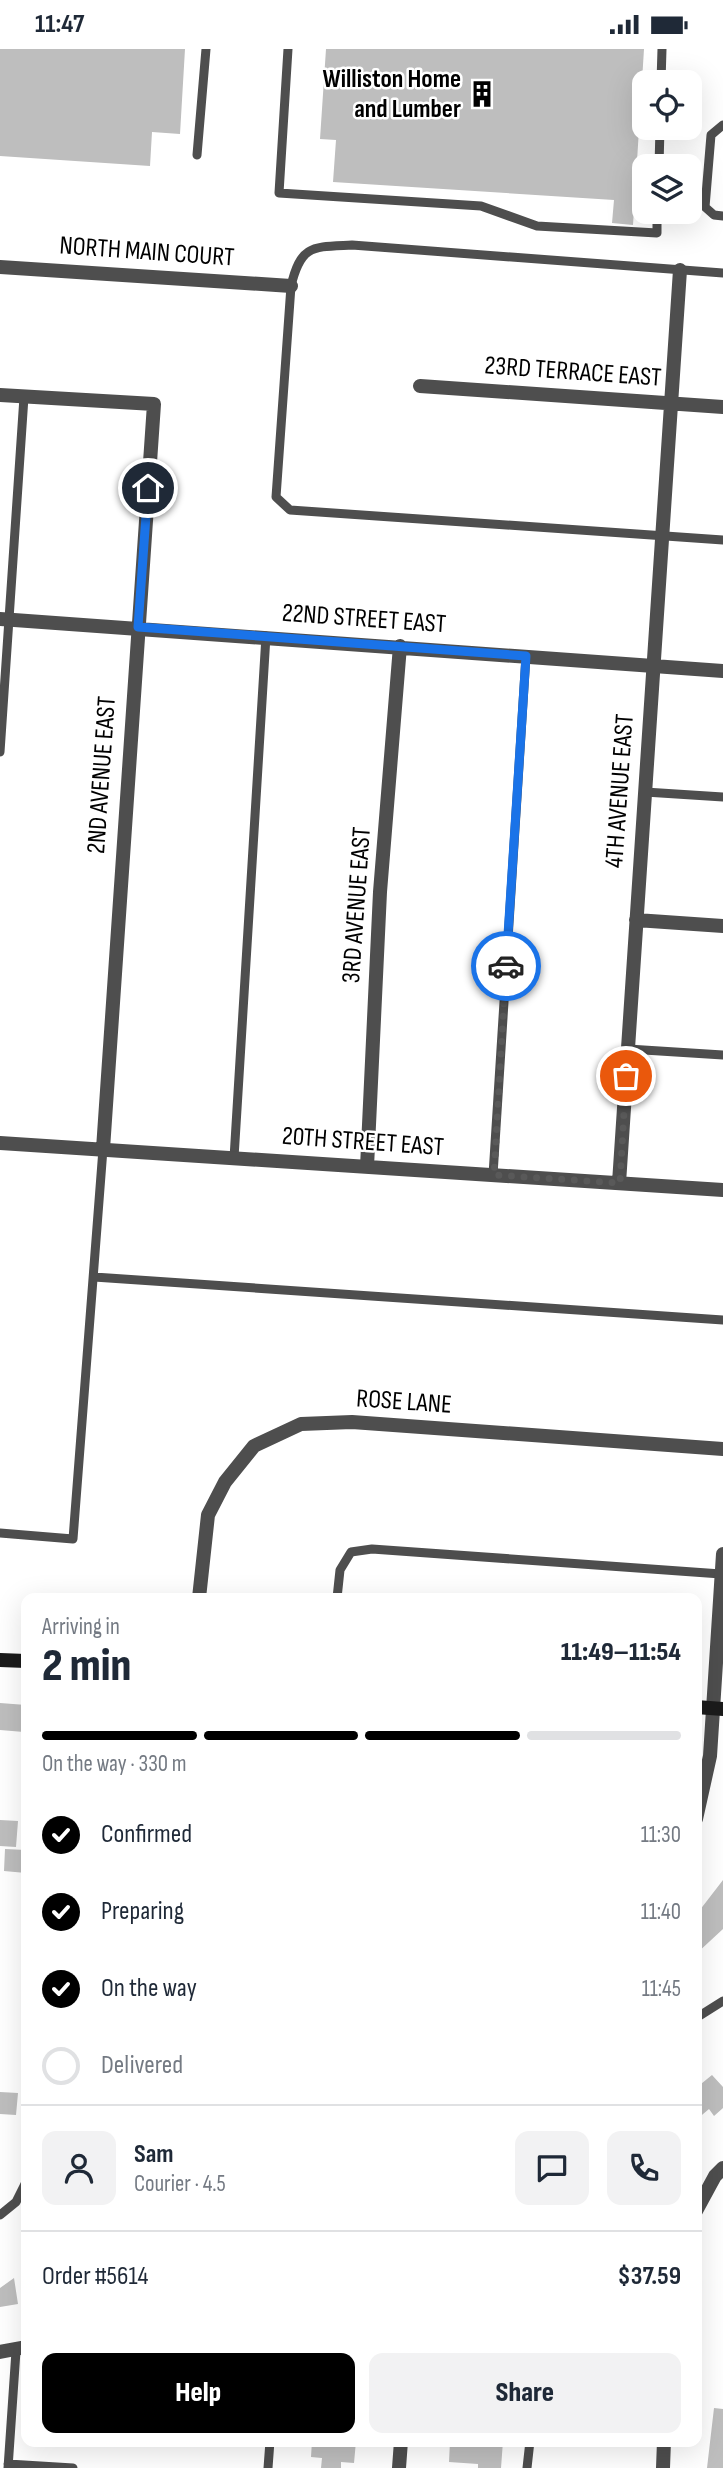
<!DOCTYPE html>
<meta charset="utf-8">
<style>
body{margin:0;font-family:"Sofia Sans Condensed",sans-serif;background:#f2f2f3;color:#1f2937;height:100vh;display:flex;flex-direction:column;font-size:26px;white-space:nowrap}
*{box-sizing:border-box;margin:0}
p{font-size:23px;color:#747a83}
.icon{flex:none;width:38px;height:38px;fill:none;stroke:currentColor;stroke-width:2;stroke-linecap:round;stroke-linejoin:round}
.map{position:relative;flex:1;overflow:hidden}
.panel{position:absolute;left:21px;top:1544px;width:681px;height:854px;display:flex;flex-direction:column;background:#fff;border-radius:14px;box-shadow:0 7px 28px #0002}
.panel>*{flex:none}
.fabs{position:absolute;left:632px;top:21px;display:grid;gap:14px}
.fabs a{display:grid;place-items:center;width:70px;height:70px;border-radius:14px;background:#fff;box-shadow:0 7px 28px #0002;font-size:35px}
.pin{position:absolute;display:grid;place-items:center;width:60px;height:60px;color:#fff;margin:-30px;border:4px solid #fff;border-radius:50%;box-shadow:0 2px 7px #0007}
.courier{position:absolute;display:grid;place-items:center;width:70px;height:70px;margin:-35px;border:5px solid #1a73e8;border-radius:50%;background:#fff;color:#222;box-shadow:0 2px 9px #0007}
.headline em{font-style:normal;font-weight:800}
.headline div{display:flex;flex-direction:column-reverse}
.headline{display:flex;align-items:center;justify-content:space-between;height:119px;padding:0 21px}
h1{font-size:46px;font-weight:800;line-height:52px}
.bar{display:grid;grid-template-columns:repeat(4,1fr);gap:10px 7px;align-content:center;height:84px;padding:0 21px}
.bar i{height:9px;border-radius:5px;background:#e0e1e3}
.bar .current{background:#000}
.bar p{grid-column:span 4}
.line{display:flex;align-items:center;gap:18px;padding:0 21px;border-top:2px solid #e0e1e3}
.line div{flex:1}
.round{display:grid;place-items:center;flex:none;width:74px;height:74px;border-radius:14px;background:#f2f2f3}
ol{padding:0 21px;list-style:none}
li{display:flex;align-items:center;gap:21px;height:77px}
li p{margin-inline-start:auto}
li .icon{padding:7px;border-radius:50%;background:#000;color:#fff;stroke-width:4}
li:last-child{color:#747a83}
li i{width:38px;height:38px;border:4px solid #e0e1e3;border-radius:50%}
.cta{display:flex;gap:14px;margin-top:auto;padding:14px 21px}
.cta a{flex:1;height:80px;border-radius:14px;background:#000;color:#fff;font-size:28px;font-weight:800;line-height:80px;text-align:center}
.cta a+a{background:#f2f2f3;color:#1f2937}
.status{display:flex;justify-content:space-between;align-items:center;height:49px;padding:0 35px;background:#fff;direction:ltr}
.status svg{height:19px;fill:currentColor}
.map>svg:first-child{display:block}
.building{fill:#bebebe}
.lines{fill:none;stroke-linecap:round;stroke-linejoin:round}
.lane{stroke:#4e4e4e;stroke-width:9}
.street{stroke:#4e4e4e;stroke-width:14}
.secondary{stroke:#1b1b1b;stroke-width:14}
.done{stroke:#595959;stroke-width:7;stroke-dasharray:0 12.6}
.route{stroke:#1a73e8;stroke-width:9}
.labels{text-anchor:middle;dominant-baseline:central;stroke-width:5;stroke-linejoin:round;paint-order:stroke}
.poi-label{font-size:26px;font-weight:bold;fill:#000;stroke:#fff;text-anchor:end}
.street-label{font-size:26px;fill:#000;stroke:#fff}
</style>
<div class="status"><b>11:47</b><svg viewBox="0 0 49 12"><path d="M0 12V9h3v3zM5 12V6h3v6zM10 12V3h3v9zM15 12V0h3v12zM26 1h20v11H26zM47 4h2v5h-2z"/></svg></div>
<div class="map">
<svg width="723" height="2419" viewBox="0 0 723 2419">
<rect width="100%" height="100%" fill="#fff"/>
<path class="building" d="M0 0H185L180 85 152 83 150 117 0 107Z
M326 0H644L633 176 612 174 614 151 333 133 336 91 320 90Z
M0 1654 26 1656 24 1683 0 1681Z
M0 1771 18 1772 16 1798 0 1797Z
M5 1800 26 1801V1824L4 1822Z
M723 1831V1880L696 1905V1866Z
M712 2026 723 2038V2059L714 2067 709 2060 696 2071V2039Z
M0 2043 18 2044 16 2066 0 2065Z
M14 2229 18 2255 0 2258V2239Z
M714 2359 723 2360V2419H707Z
M312 2392H356L354 2414 341 2413V2419H321L322 2409 311 2408Z
M450 2392H503L501 2419H478V2415L449 2413Z"/>
<g class="lines">
<path class="lane" d="M288 0 279 144 481 157 537 177 657 184V163
M661 33 662 0
M723 76 711 86 705 158 714 166 723 167
M197 106 206 0
M659 117 660 79
M723 224 352 196C313 198 301 195 291 237L276 448 290 461 723 491
M0 703 24 348
M645 743 723 748
M628 1000 723 1006
M234 1109 266 587
M493 1126 526 607
M94 1228 723 1271
M0 1484 73 1490 103 1100
M337 1549 340 1521 351 1503 372 1500 721 1525
M696 1969 723 1952
M0 2166 16 2153 26 2133
M8 2415 73 2419
M8 2419 16 2302
M268 2419 270 2392
M527 2419 530 2392"/>
<path class="street" d="M0 218 291 237
M420 337 723 358
M0 346 154 355 103 1100
M0 570 723 622
M636 871 723 877
M0 1094 723 1141
M367 1118 380 843 400 597
M619 1134 680 221
M199 1549 208 1466 225 1433 254 1397 301 1375 352 1373 723 1400
M696 1770 710 1707 723 1505
M696 2162 715 2127 723 2119
M0 2303 26 2298
M399 2419 401 2392
M663 2419 664 2392"/>
<path class="secondary" d="M0 1611 26 1612
M696 1658 723 1660"/>
</g>
<g class="lines">
<path class="done" d="M506 917 494 1126 620 1134 626 1027"/>
<path class="route" d="M148 439 138 578 526 607 506 917"/>
</g>
<defs>
<symbol id="building-bare" viewBox="-9 -9 18 18"><path d="M-4-6H4V6H1V3H-1V6H-4ZM-2.5-4.3h1.7v1.8h-1.7ZM.8-4.3h1.7v1.8H.8ZM-2.5-1h1.7V.8h-1.7ZM.8-1h1.7V.8H.8Z" fill="#000" stroke="#fff" stroke-width="2.5" paint-order="stroke"/></symbol>
</defs>
<g fill-rule="evenodd">
<use href="#building-bare" x="463" y="26" width="38" height="38"/>
</g>
<g class="labels">
<g class="poi-label">
<text x="461" y="30">Williston Home<tspan x="461" dy="30">and Lumber</tspan></text>
</g>
<g class="street-label">
<text transform="translate(147 203) rotate(4)">NORTH MAIN COURT</text>
<text transform="translate(573 323) rotate(4)">23RD TERRACE EAST</text>
<text transform="translate(364 570) rotate(4)">22ND STREET EAST</text>
<text transform="translate(102 726) rotate(-86)">2ND AVENUE EAST</text>
<text transform="translate(620 742) rotate(-86)">4TH AVENUE EAST</text>
<text transform="translate(357 856) rotate(-86)">3RD AVENUE EAST</text>
<text transform="translate(363 1093) rotate(4)">20TH STREET EAST</text>
<text transform="translate(404 1353) rotate(4)">ROSE LANE</text>
</g>
</g>
</svg>
<div class="fabs">
<a><svg class="icon" aria-label="locate" viewBox="0 0 24 24"><circle cx="12" cy="12" r="6"/><path d="M12 2v4M12 18v4M2 12h4M18 12h4"/></svg></a>
<a><svg class="icon" aria-label="layers" viewBox="0 0 24 24"><path d="M12 4l9 5-9 5-9-5zM3 14l9 5 9-5"/></svg></a>
</div>
<div class="pin" style="left:626px;top:1027px;background:#ea580c"><svg class="icon" aria-label="bag" viewBox="0 0 24 24"><path d="M5 8h14l-1 12H6zM9 8a3 3 0 0 1 6 0"/></svg></div>
<div class="pin" style="left:148px;top:439px;background:#1f2937"><svg class="icon" aria-label="home" viewBox="0 0 24 24"><path d="M3 11l9-7 9 7M6 9v11h12V9"/></svg></div>
<div class="courier" style="left:506px;top:917px"><svg class="icon" aria-label="car" viewBox="0 0 24 24"><path d="M5 17H2v-5l4-1 3-4h7l3 4 3 1v5h-3M9 17h6M6 11h13"/><circle cx="7" cy="17" r="2"/><circle cx="17" cy="17" r="2"/></svg></div>
<section class="panel">
<div class="headline"><div><h1>2 min</h1><p>Arriving in</p></div><em>11:49–11:54</em></div>
<div class="bar"><i class="current"></i><i class="current"></i><i class="current"></i><i></i><p>On the way · 330 m</p></div>
<ol>
<li><svg class="icon" aria-label="check" viewBox="0 0 24 24"><path d="M5 12l5 5 9-10"/></svg>Confirmed<p>11:30</p></li>
<li><svg class="icon" aria-label="check" viewBox="0 0 24 24"><path d="M5 12l5 5 9-10"/></svg>Preparing<p>11:40</p></li>
<li><svg class="icon" aria-label="check" viewBox="0 0 24 24"><path d="M5 12l5 5 9-10"/></svg>On the way<p>11:45</p></li>
<li><i></i>Delivered</li>
</ol>
<div class="line" style="height:126px"><a class="round"><svg class="icon" aria-label="person" viewBox="0 0 24 24"><circle cx="12" cy="8" r="4"/><path d="M4 21q1-7 8-7t8 7"/></svg></a><div><b>Sam</b><p>Courier · 4.5</p></div><a class="round"><svg class="icon" aria-label="chat" viewBox="0 0 24 24"><path d="M4 5h16v11H9l-5 4z"/></svg></a><a class="round"><svg class="icon" aria-label="phone" viewBox="0 0 24 24"><path d="M5 4h4l2 5-3 2q2 4 5 5l2-3 5 2v4C11 20 4 13 5 4z"/></svg></a></div>
<div class="line" style="height:91px"><div>Order #5614</div><b>$37.59</b></div>
<div class="cta"><a>Help</a><a>Share</a></div>
</section>
</div>
